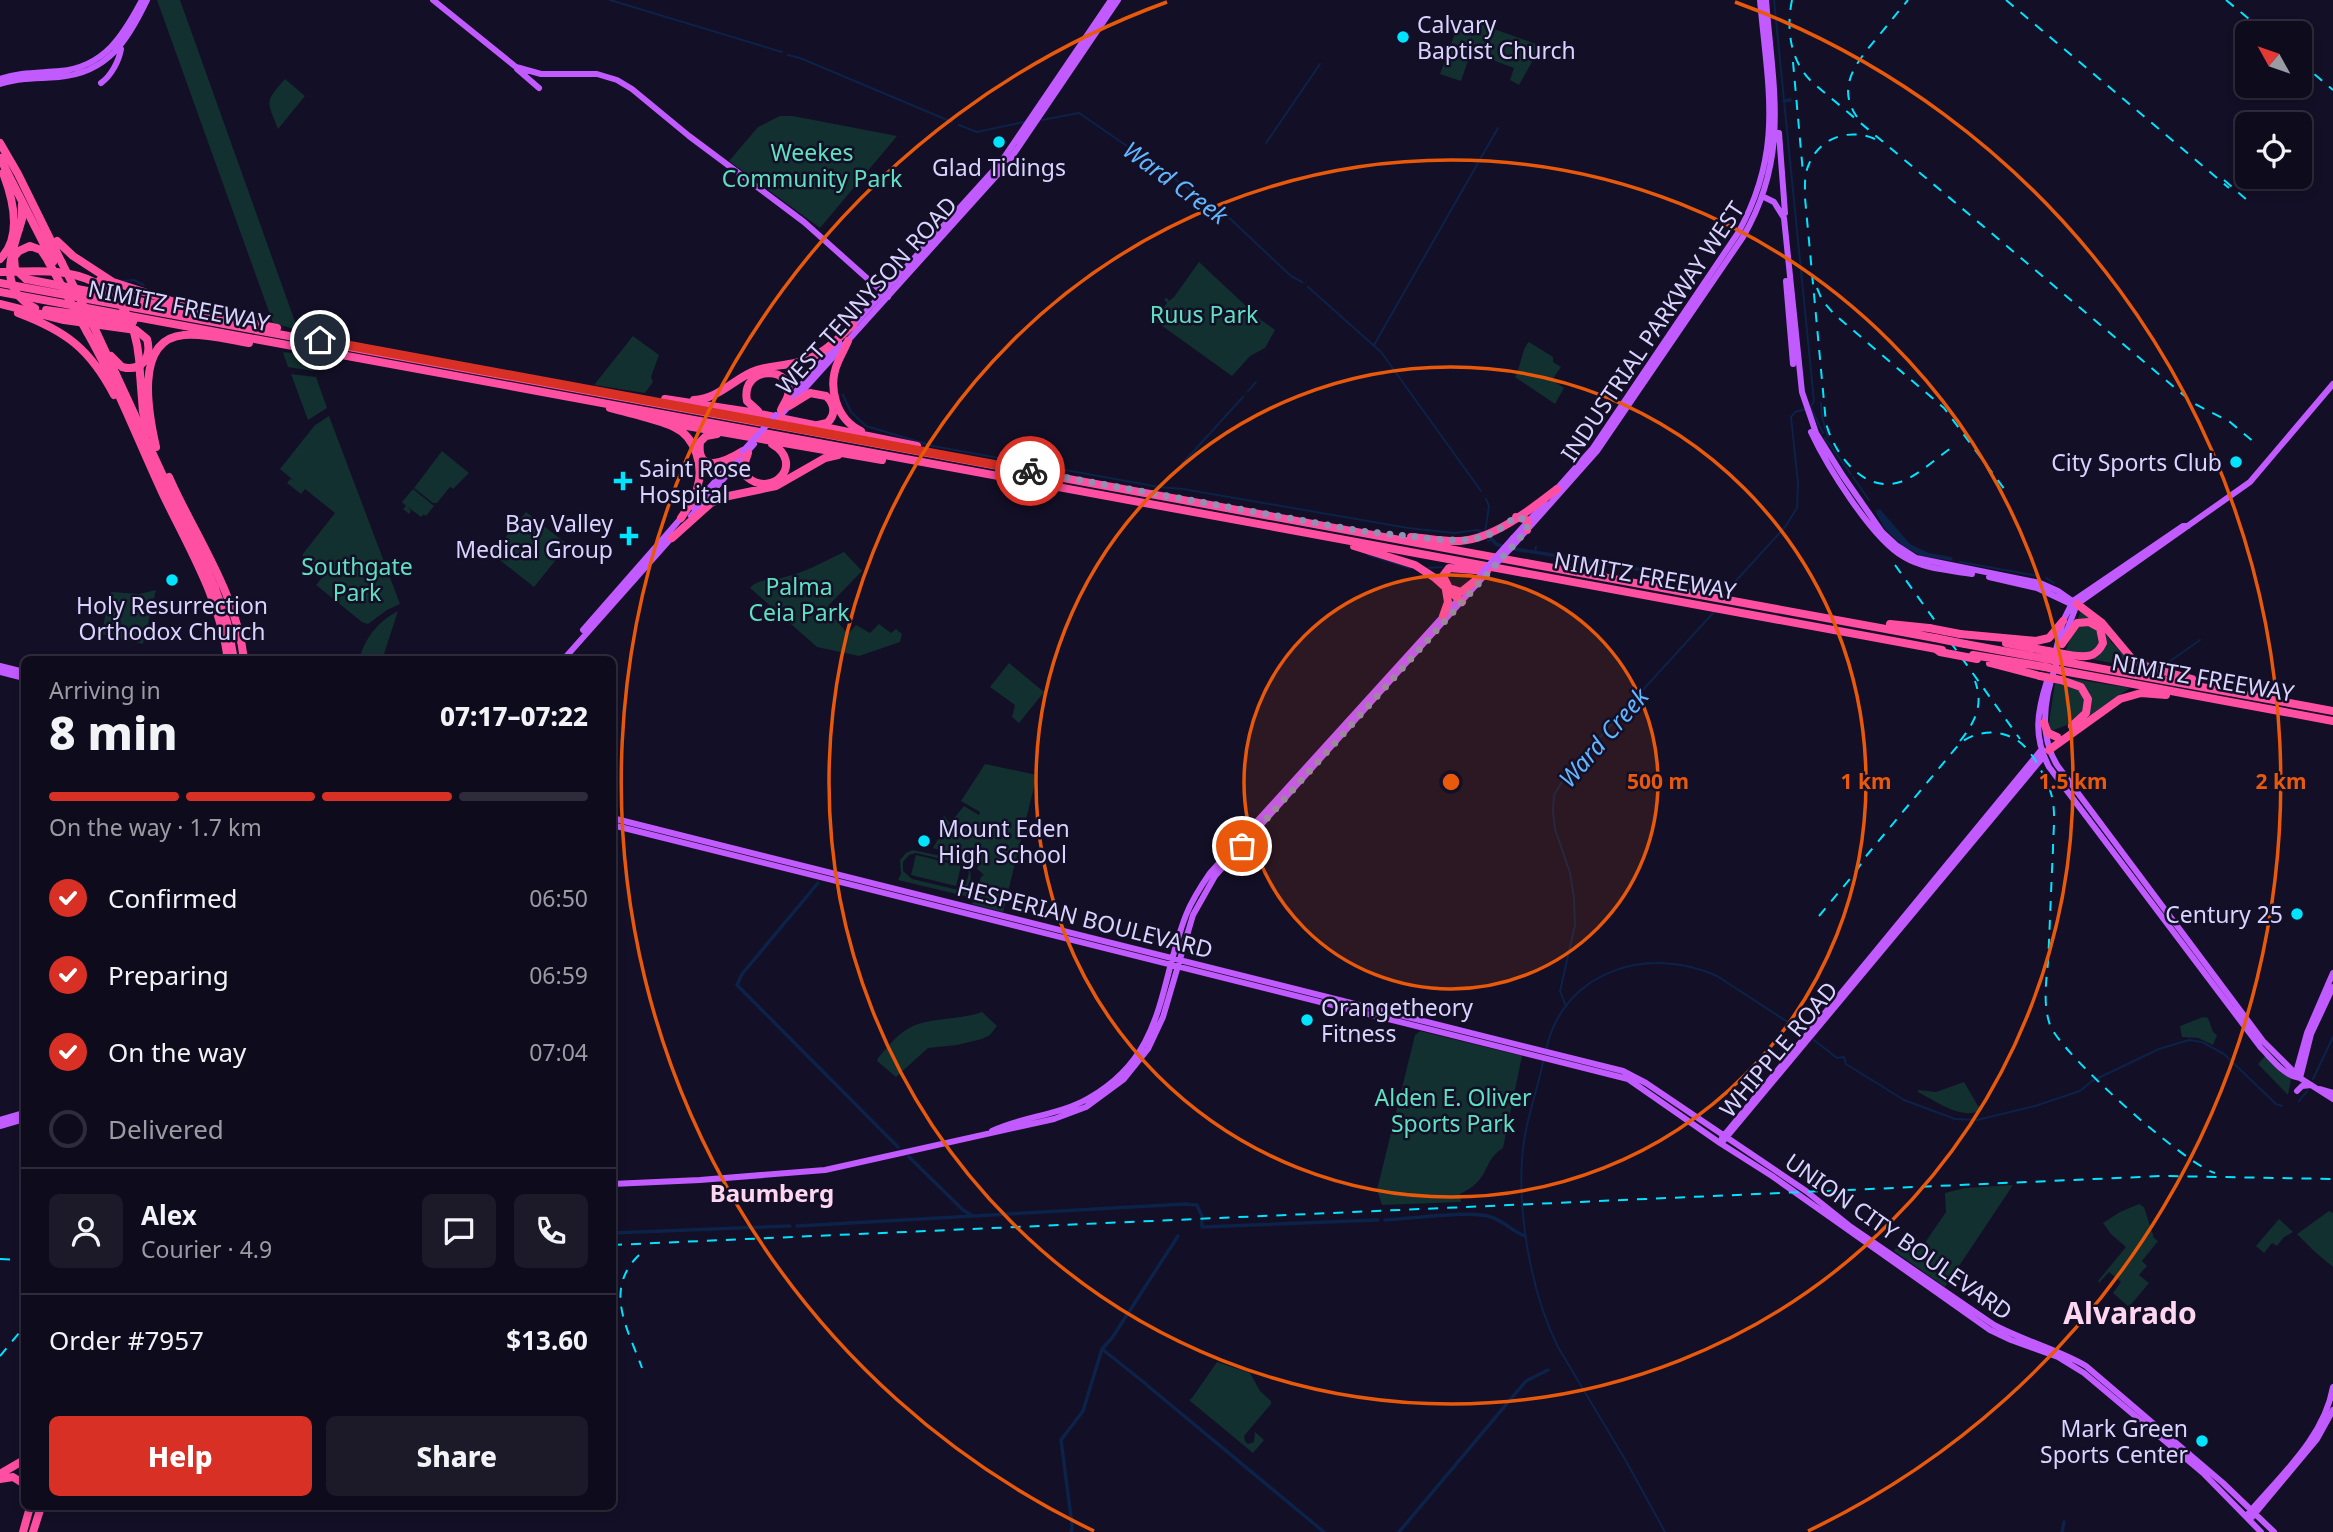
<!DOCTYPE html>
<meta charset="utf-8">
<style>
body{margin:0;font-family:"Noto Sans",sans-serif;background:#1c1929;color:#f1f3f6;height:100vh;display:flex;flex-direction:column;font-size:26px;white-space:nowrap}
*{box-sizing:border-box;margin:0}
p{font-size:23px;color:#9b9ba3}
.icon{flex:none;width:38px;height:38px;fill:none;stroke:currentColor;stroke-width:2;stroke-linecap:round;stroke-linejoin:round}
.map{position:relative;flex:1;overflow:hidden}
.panel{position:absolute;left:21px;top:656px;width:595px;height:854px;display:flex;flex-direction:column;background:#0e0b1c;border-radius:10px;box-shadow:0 4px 10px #0003,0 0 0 2px #2e2b3b}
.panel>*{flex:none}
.needle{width:46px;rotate:310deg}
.controls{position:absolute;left:2235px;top:21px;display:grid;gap:14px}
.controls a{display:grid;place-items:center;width:77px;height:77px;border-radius:10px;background:#0e0b1c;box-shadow:0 4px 10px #0003,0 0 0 2px #2e2b3b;font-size:35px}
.pin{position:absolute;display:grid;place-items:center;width:60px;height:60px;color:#fff;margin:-30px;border:4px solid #fff;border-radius:50%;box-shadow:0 2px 7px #0007}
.courier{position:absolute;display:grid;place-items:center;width:70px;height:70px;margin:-35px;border:5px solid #d93025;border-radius:50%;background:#fff;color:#222;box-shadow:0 2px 9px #0007}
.head em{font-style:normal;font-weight:800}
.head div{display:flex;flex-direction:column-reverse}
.head{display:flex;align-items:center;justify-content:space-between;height:119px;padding:0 28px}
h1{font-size:46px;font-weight:800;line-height:52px}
.bar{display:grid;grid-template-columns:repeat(4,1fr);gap:10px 7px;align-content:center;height:84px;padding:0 28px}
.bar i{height:9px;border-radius:5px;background:#2e2b3b}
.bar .current{background:#d93025}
.bar p{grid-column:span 4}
.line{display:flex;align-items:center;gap:18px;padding:0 28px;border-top:2px solid #2e2b3b}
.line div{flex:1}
.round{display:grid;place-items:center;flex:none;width:74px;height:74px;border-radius:10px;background:#1c1929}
ol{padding:0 28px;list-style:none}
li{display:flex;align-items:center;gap:21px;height:77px}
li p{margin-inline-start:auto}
li .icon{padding:7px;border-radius:50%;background:#d93025;color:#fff;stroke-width:4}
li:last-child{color:#9b9ba3}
li i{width:38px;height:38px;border:4px solid #2e2b3b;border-radius:50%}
.action{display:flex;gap:14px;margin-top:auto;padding:14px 28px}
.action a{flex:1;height:80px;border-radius:10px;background:#d93025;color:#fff;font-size:28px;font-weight:800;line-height:80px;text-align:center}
.action a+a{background:#1c1929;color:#f1f3f6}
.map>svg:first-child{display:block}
.green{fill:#12302f;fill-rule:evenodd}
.water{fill:#0c2248}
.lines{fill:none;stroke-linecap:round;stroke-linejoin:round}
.stream{stroke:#0c2248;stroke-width:2}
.canal{stroke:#0c2248;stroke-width:3.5}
.major{stroke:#c25bff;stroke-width:6}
.highway{stroke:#ff4fa3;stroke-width:8}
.rail{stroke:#00e5ff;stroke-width:2;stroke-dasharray:10 9;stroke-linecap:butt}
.major-bridge{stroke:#c25bff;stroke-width:6}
.highway-bridge{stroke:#ff4fa3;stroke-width:8}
.done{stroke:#948fb3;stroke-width:7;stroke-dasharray:0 12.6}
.route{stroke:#d93025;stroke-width:9}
.ring{fill:none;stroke:#e8590c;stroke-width:3.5}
.poi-dot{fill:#00e5ff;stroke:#130f26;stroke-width:2.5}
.labels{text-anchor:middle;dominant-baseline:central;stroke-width:5;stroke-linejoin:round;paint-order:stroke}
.poi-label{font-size:23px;fill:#d9d4ff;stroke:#130f26;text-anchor:start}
.park-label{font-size:23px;fill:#5fe0c0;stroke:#130f26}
.street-label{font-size:23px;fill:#d9d4ff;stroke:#130f26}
.water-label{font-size:24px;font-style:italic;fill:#62b6ff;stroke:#130f26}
.neighbourhood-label{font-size:24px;font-weight:bold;fill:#ffd6f0;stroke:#130f26}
.district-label{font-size:30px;font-weight:bold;fill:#ffd6f0;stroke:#130f26}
.centre{fill:#e8590c;stroke:#130f26;stroke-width:3.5}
.ring-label{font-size:21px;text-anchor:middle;font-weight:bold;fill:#e8590c;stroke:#130f26;stroke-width:5;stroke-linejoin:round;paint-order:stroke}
</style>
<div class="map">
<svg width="2333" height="1532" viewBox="0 0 2333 1532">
<rect width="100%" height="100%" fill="#130f26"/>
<path class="green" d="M157 0H180L298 330 273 323Z
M1461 17 1541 46 1519 85 1510 80 1514 68 1471 52 1461 81 1440 74Z
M285 79 305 96 278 129C267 100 264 103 285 79Z
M780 116H793L897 136 820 228 729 161 758 127Z
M1199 262 1261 320 1275 330 1265 348 1250 356 1232 376 1154 320 1167 303 1164 299 1167 298 1169 301 1174 297Z
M633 336 659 355 651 377 653 382 645 393 594 385Z
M1529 342 1553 357V362L1561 367 1552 380 1564 388 1555 404 1515 377C1521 367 1522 347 1529 342Z
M283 352 308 355 313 371 288 367Z
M291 374 316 377 327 408 308 420Z
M329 416 400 604 387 610 368 624 362 622 316 585 325 574 302 555 335 513 305 489 301 494 287 483 290 479 293 480 280 469 315 425Z
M442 451 469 473 453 489 450 487 437 503H433L414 488Z
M413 489 434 506 426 516 424 514 421 517 408 507 411 511 409 514 403 509 406 506 402 502Z
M526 512 568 545 534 587 492 554Z
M844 552 862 571 828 606 835 619 848 634 856 625 870 633 879 624 891 633 896 629 902 634 900 642 859 656 817 647 750 588C757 579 770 580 781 578 804 573 823 562 844 552Z
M156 590 143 644 101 634 111 592 139 594Z
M2081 610 2100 624 2111 642 2129 660 2140 668 2090 659 2066 650Z
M398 611 382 660H359C365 638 377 622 398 611Z
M1009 663 1044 692 1019 723 1012 717 1015 705 990 687Z
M2056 676 2130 688 2088 717 2051 731 2049 723Z
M985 764 1037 775 1003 912 972 904 981 877 984 875 977 869 980 862 933 848 947 823 943 827 938 825 944 816 950 823 964 806 979 815 980 812 961 801Z
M913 850 973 863 970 868 971 881 965 890 970 893 969 897 898 880 901 874 900 860 906 853ZM916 853 963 864 969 873 966 884 959 889H954L912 879 903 871V862L909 855Z
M916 855 961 866 956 886 911 875Z
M982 1012 997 1026 990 1035 982 1039 957 1045 928 1048 896 1077 877 1061 878 1058C886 1049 895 1037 906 1030 928 1016 958 1021 982 1012Z
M2203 1017 2208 1018 2213 1032 2217 1035 2213 1045 2198 1038 2182 1037 2180 1026Z
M1420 1031 1522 1056 1503 1148C1482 1161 1491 1180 1460 1194L1461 1202 1382 1205 1377 1190 1415 1035Z
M2265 1056 2291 1079 2288 1095 2258 1064Z
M1964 1082 1978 1106 1983 1109C1963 1122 1936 1101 1918 1092V1090L1936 1092Z
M2013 1185 1945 1287 1894 1251 1901 1240 1905 1243 1906 1241 1920 1250 1946 1212 1945 1193 1965 1188Z
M2139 1204 2144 1207 2154 1238 2158 1241 2142 1261 2147 1266 2139 1275 2149 1283 2129 1307 2113 1293 2121 1282 2109 1272 2099 1283 2098 1281 2126 1247 2111 1234 2103 1223 2120 1212Z
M2329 1211 2333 1213V1267L2315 1252 2297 1234Z
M2279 1219 2293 1232 2284 1237 2277 1246 2272 1243 2264 1253 2256 1246Z
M1217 1362 1250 1373 1260 1391 1271 1401V1404L1244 1436 1245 1441 1248 1444 1254 1442 1255 1432 1264 1440 1253 1453 1189 1400 1192 1398Z"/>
<path class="water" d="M1880 509 1910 544 1929 553 1952 557 1953 561 1921 556 1903 546 1885 529 1875 511Z"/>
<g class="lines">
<path class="stream" d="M610 0 782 52
M788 55 800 58 952 122
M1042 120 1079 113 1224 213 1291 276 1302 282
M959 125 977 132 1024 122
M1266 143 1320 64
M122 281 134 280 144 285
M1308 287 1381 352 1481 491
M1374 345 1498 128
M1248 391 1256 382
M843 395 851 412 866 426 933 446 1159 487 1183 489 1408 528 1455 533 1477 530 1485 533 1489 506 1486 499
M1821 403 1822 417 1828 437
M1811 408 1823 433
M1825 438 1851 474
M1182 464 1243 397
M1853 477 1869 500
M1488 541 1491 540
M1535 552 1536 547
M1368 555 1410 568
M1960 562 2038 576
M1428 568 1442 567
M2046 578 2054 583
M1731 595 1734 583 1785 527 1797 508 1798 483 1791 417 1795 412 1810 408 1814 401 1774 0
M2144 661 2163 666 2200 640
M2194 676 2224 682
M1566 1006 1560 991 1575 925 1574 898 1570 873 1555 829 1553 812 1554 795 1568 772 1714 612
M1814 1040 1837 1058 1844 1057 1846 1064 1904 1100 1955 1119 1977 1120 2035 1106 2080 1091 2092 1081 2159 1049 2189 1040 2202 1042 2224 1054 2276 1104 2282 1106
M1546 1050C1563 970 1649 945 1717 976L1803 1032
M1543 1062C1538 1088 1528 1114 1524 1141 1515 1203 1530 1291 1558 1347L1626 1461 1665 1532
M2313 1079 2333 1037
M2299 1101 2307 1091"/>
<path class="canal" d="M1784 101 1790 100
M1487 534 1496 544 1508 548 1627 567 1732 587
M818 883 742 974 737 985 898 1147
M909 1157 963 1210 971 1215
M1385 1220C1410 1219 1470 1210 1491 1217 1504 1221 1513 1232 1525 1236
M1202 1221V1227L1378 1220
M797 1226 1185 1204 1197 1205 1202 1216
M612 1233 790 1226
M1102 1349 1146 1384
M1148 1386 1324 1532
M1072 1525 1061 1440 1083 1411 1102 1349 1112 1338 1178 1236
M1071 1532 1072 1528
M1399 1532 1526 1381 1548 1370
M2062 1532 2064 1522"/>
<path class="major" d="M433 0 516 67 541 74H597L617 80 632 89 689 136 804 222 888 297
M517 69 539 88
M0 79C20 72 39 73 60 71 104 67 123 36 142 0
M101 83C111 76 119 61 121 49
M0 84C19 78 39 78 59 77 108 73 128 40 147 0
M1779 133 1785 213
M1762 196 1774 202 1784 218 1802 392 1816 433 1843 476 1882 532 1896 545 1916 558 2040 583 2058 591 2075 603
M1786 281 1793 364
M851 328 1001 162 1111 0
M791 397 839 342
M780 416 1007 164 1118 0
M1811 432C1827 466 1872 539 1904 557 1924 569 1949 570 1972 574
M1554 492 1593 448 1738 233C1784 150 1768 90 1760 0
M692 507 739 455
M691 516 754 444
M1513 538 1545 503
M1511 548 1597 451 1743 237C1790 156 1773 89 1766 0
M1989 577 2037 588 2071 604
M583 630 682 517
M2064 638 2077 604 2250 482 2333 384
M2055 654 2063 621 2073 601 2183 526H2188
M563 660 674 535
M2056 665C2044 698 2038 734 2057 765L2263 1041 2300 1078 2333 1099
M0 666 24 672
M0 672 24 678
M2047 681C2037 712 2033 737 2049 767L2261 1048C2272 1059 2284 1076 2300 1078
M612 818 1623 1071 1646 1083 1806 1191 1851 1227 1994 1325C2024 1341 2057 1349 2086 1366L2223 1483 2274 1532
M612 825 1628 1079 1720 1143 1772 1176 1990 1330 2011 1340 2058 1357 2084 1373 2203 1473 2261 1532
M2295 1076 2307 1033 2333 973
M2300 1078 2311 1034 2333 987
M2320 1089 2333 1093
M2297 1091 2302 1086 2311 1085
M0 1120 24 1113
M0 1126 24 1119
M992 1131C1023 1116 1058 1116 1089 1098 1166 1054 1158 987 1186 915 1192 900 1201 886 1210 873L1456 602
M1722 1138 2042 749
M1724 1140 2044 756
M612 1184 700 1180 825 1170 1054 1119 1086 1107 1124 1079 1148 1049 1163 1017 1193 915 1215 876 1485 575
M2248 1514C2280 1476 2324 1438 2333 1387
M2252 1517 2317 1439 2333 1410"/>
<path class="highway" d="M0 143 18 174 62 263
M0 158 53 262
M19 229 22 219V204
M57 241 73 256 113 282 181 304
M14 257 19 251 30 246 41 250 47 259
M0 259C23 237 13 199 3 173
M0 272C33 272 63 267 94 282
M26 279 277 328
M0 283 1935 638
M0 292 1942 650
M0 304 64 320 136 330 147 339C152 357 142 372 122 367L111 356
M46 310 133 322
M18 313C66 331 90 349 114 395
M94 327 215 588 227 622 234 660
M87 332C116 383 137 438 162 492 188 547 220 598 228 660
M848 341C845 348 841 355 838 362 827 387 836 419 861 431
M140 374 143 412 149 433
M665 399 750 412 917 446
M694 400C717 399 732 381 752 372 765 366 781 366 795 363 819 358 836 341 853 325
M789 406 810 393 826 396C835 404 836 415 827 423L818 425
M610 408C631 414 654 418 674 427 696 437 704 467 697 489 694 500 687 509 681 518
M758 411 747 401C740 365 795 365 788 395 787 400 783 405 781 410
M658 421 882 460
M717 434 706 436 700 442C696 476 727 461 743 451
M156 447C149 416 133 339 184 335 205 333 229 340 249 343
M748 453 744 465 747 477C773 499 805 463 772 444
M169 477C195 536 237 594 244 660
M1516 517 1527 520V530
M1411 537C1427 538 1444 542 1460 541 1494 539 1531 509 1557 489
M672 538 711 503 724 497 776 486 825 458 838 455
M1354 546 1415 565 1435 578 1462 602
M1448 586 1443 576 1449 568 1487 571
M1452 589 1461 592 1476 580
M2077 604 2102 623 2133 660 2148 667 2192 679
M1443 616 1448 602 1446 590
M1890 624 1929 628
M1960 634 2036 641 2049 638 2063 621
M2006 643 2048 651
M1965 644 2047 659
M2062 644 2077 623 2089 622 2100 628 2103 643C2096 659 2084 657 2069 655
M1973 655 2045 667
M2065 662 2333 711
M1990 663 2040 676
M2063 671 2333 721
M2061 680 2081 687 2088 699 2086 713 2072 726
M2044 723 2048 733 2057 737
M2049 750 2120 699 2141 693 2166 695
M0 1474 24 1460
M0 1479 13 1477 24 1484
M23 1532 30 1507
M33 1532 41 1507"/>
<path class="rail" d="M1792 0C1786 29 1790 61 1812 82L2193 403 2230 422 2255 443
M2006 0 2229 188
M2226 0 2266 33
M1793 62 1803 173
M2300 62 2333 90
M1857 117C1836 87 1856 63 1876 39 1887 26 1897 13 1908 0
M1875 139C1850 128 1820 137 1809 164 1804 175 1805 186 1805 198L1826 423C1834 454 1864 494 1900 482 1918 476 1935 459 1951 448
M2224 180 2248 201
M1817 288 1822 300 1834 314 1944 408 2008 494
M1895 565 2020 739
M1960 741C1975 722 1984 705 1975 681
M1819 916 1854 874 1867 855 1960 743C1975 732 1994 729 2011 737 2023 742 2030 752 2037 763 2043 774 2049 784 2052 797 2056 815 2053 832 2053 850 2051 887 2050 924 2048 962 2046 983 2043 1005 2050 1025 2061 1054 2186 1165 2215 1173
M612 1245 2162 1176 2333 1179
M639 1255C603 1290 628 1329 642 1368
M0 1259 24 1260
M0 1356 24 1327"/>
<path class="major-bridge" d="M743 451 776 415
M1494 566 1511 548
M1480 575 1513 538"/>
<path class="highway-bridge" d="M19 229C9 260 0 291 35 308
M14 257 15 269 26 279
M48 261 87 332
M62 263 94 327
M100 280C129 307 139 335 140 374
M94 282 106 291
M1929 628 1960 634
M1935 638 1965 644
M1936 649 1940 652 1977 659
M2048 651 2069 655
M2047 659 2065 662
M2045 667 2063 671
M2040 676 2061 680"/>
</g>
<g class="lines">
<path class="done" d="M1030 471 1360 531 1445 540H1467L1483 537 1495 532 1516 517 1527 520V530L1242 846"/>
<path class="route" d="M320 340 1030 471"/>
</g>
<circle cx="1451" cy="782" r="207" fill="#e8590c" fill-opacity=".12"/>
<g class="ring">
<circle cx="1451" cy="782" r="207"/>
<circle cx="1451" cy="782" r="415"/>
<circle cx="1451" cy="782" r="622"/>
<path d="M1094 1531A830 830 0 0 1 1167 2M1735 2A830 830 0 0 1 1808 1531"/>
</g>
<g class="poi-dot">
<circle cx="1403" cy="37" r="7"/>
<circle cx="999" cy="142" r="7"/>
<circle cx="2236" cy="462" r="7"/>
<path d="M619.5 470.5h7v7h7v7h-7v7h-7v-7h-7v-7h7z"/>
<path d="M625.5 525.5h7v7h7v7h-7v7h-7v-7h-7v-7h7z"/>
<circle cx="172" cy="580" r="7"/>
<circle cx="924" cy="841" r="7"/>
<circle cx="2297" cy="914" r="7"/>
<circle cx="1307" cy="1020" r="7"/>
<circle cx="2202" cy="1441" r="7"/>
</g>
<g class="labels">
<g class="poi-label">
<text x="1417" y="24">Calvary<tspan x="1417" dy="26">Baptist Church</tspan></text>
<text x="999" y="167" text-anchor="middle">Glad Tidings</text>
<text x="2222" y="462" text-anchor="end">City Sports Club</text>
<text x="639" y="468">Saint Rose<tspan x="639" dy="26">Hospital</tspan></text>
<text x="613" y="523" text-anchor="end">Bay Valley<tspan x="613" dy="26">Medical Group</tspan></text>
<text x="172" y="605" text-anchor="middle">Holy Resurrection<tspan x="172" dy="26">Orthodox Church</tspan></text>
<text x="938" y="828">Mount Eden<tspan x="938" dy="26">High School</tspan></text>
<text x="2283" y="914" text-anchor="end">Century 25</text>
<text x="1321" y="1007">Orangetheory<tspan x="1321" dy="26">Fitness</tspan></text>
<text x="2188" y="1428" text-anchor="end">Mark Green<tspan x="2188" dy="26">Sports Center</tspan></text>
</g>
<g class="park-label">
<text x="812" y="152">Weekes<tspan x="812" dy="26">Community Park</tspan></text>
<text x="1204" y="314">Ruus Park</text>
<text x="357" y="566">Southgate<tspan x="357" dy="26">Park</tspan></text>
<text x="799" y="586">Palma<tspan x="799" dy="26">Ceia Park</tspan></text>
<text x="1453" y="1097">Alden E. Oliver<tspan x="1453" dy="26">Sports Park</tspan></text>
</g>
<g class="street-label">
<text transform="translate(866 295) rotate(-48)">WEST TENNYSON ROAD</text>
<text transform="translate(179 305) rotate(11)">NIMITZ FREEWAY</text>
<text transform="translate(1652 331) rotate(-56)">INDUSTRIAL PARKWAY WEST</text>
<text transform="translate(1645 575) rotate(10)">NIMITZ FREEWAY</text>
<text transform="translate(2203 677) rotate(10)">NIMITZ FREEWAY</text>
<text transform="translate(1085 918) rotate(14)">HESPERIAN BOULEVARD</text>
<text transform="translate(1778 1049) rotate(-50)">WHIPPLE ROAD</text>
<text transform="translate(1899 1236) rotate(35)">UNION CITY BOULEVARD</text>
</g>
<g class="water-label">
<text transform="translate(1176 182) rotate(36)">Ward Creek</text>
<text transform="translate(1603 737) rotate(-49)">Ward Creek</text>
</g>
<g class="neighbourhood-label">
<text x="772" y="1192">Baumberg</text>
</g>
<g class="district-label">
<text x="2130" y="1312">Alvarado</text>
</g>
</g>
<circle cx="1451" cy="782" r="10" class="centre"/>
<g class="ring-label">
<text x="1658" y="789">500 m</text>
<text x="1866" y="789">1 km</text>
<text x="2073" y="789">1.5 km</text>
<text x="2281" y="789">2 km</text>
</g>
</svg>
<div class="controls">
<a><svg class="needle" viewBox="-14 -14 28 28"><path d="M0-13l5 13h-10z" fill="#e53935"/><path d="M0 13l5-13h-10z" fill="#9b9ba3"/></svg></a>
<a><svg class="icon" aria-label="locate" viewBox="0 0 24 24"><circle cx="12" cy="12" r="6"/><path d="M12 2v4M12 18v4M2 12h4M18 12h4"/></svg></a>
</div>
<div class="pin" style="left:1242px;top:846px;background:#ea580c"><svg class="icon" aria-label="bag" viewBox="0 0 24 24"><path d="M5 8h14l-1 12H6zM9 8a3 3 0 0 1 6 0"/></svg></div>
<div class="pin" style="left:320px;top:340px;background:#1f2937"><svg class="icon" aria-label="home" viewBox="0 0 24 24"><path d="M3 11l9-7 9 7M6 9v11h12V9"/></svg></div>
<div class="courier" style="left:1030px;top:471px"><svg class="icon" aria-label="bike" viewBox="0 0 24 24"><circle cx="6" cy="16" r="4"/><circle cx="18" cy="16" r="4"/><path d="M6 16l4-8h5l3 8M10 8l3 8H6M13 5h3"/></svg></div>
<section class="panel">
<div class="head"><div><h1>8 min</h1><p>Arriving in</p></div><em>07:17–07:22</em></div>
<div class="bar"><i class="current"></i><i class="current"></i><i class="current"></i><i></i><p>On the way · 1.7 km</p></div>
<ol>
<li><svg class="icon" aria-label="check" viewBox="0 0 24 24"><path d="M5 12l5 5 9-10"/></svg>Confirmed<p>06:50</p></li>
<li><svg class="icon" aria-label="check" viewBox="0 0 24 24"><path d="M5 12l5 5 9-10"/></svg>Preparing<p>06:59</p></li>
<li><svg class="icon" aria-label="check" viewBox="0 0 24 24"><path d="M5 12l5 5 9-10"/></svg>On the way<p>07:04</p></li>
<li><i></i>Delivered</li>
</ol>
<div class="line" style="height:126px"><a class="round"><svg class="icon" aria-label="person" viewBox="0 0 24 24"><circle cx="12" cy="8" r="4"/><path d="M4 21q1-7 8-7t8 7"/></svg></a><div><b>Alex</b><p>Courier · 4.9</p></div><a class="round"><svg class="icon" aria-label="chat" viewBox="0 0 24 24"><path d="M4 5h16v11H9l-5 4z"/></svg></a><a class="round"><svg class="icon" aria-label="phone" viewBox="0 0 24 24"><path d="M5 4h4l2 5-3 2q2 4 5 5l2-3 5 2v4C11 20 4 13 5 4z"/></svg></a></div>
<div class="line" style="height:91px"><div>Order #7957</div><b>$13.60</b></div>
<div class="action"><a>Help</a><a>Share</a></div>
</section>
</div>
